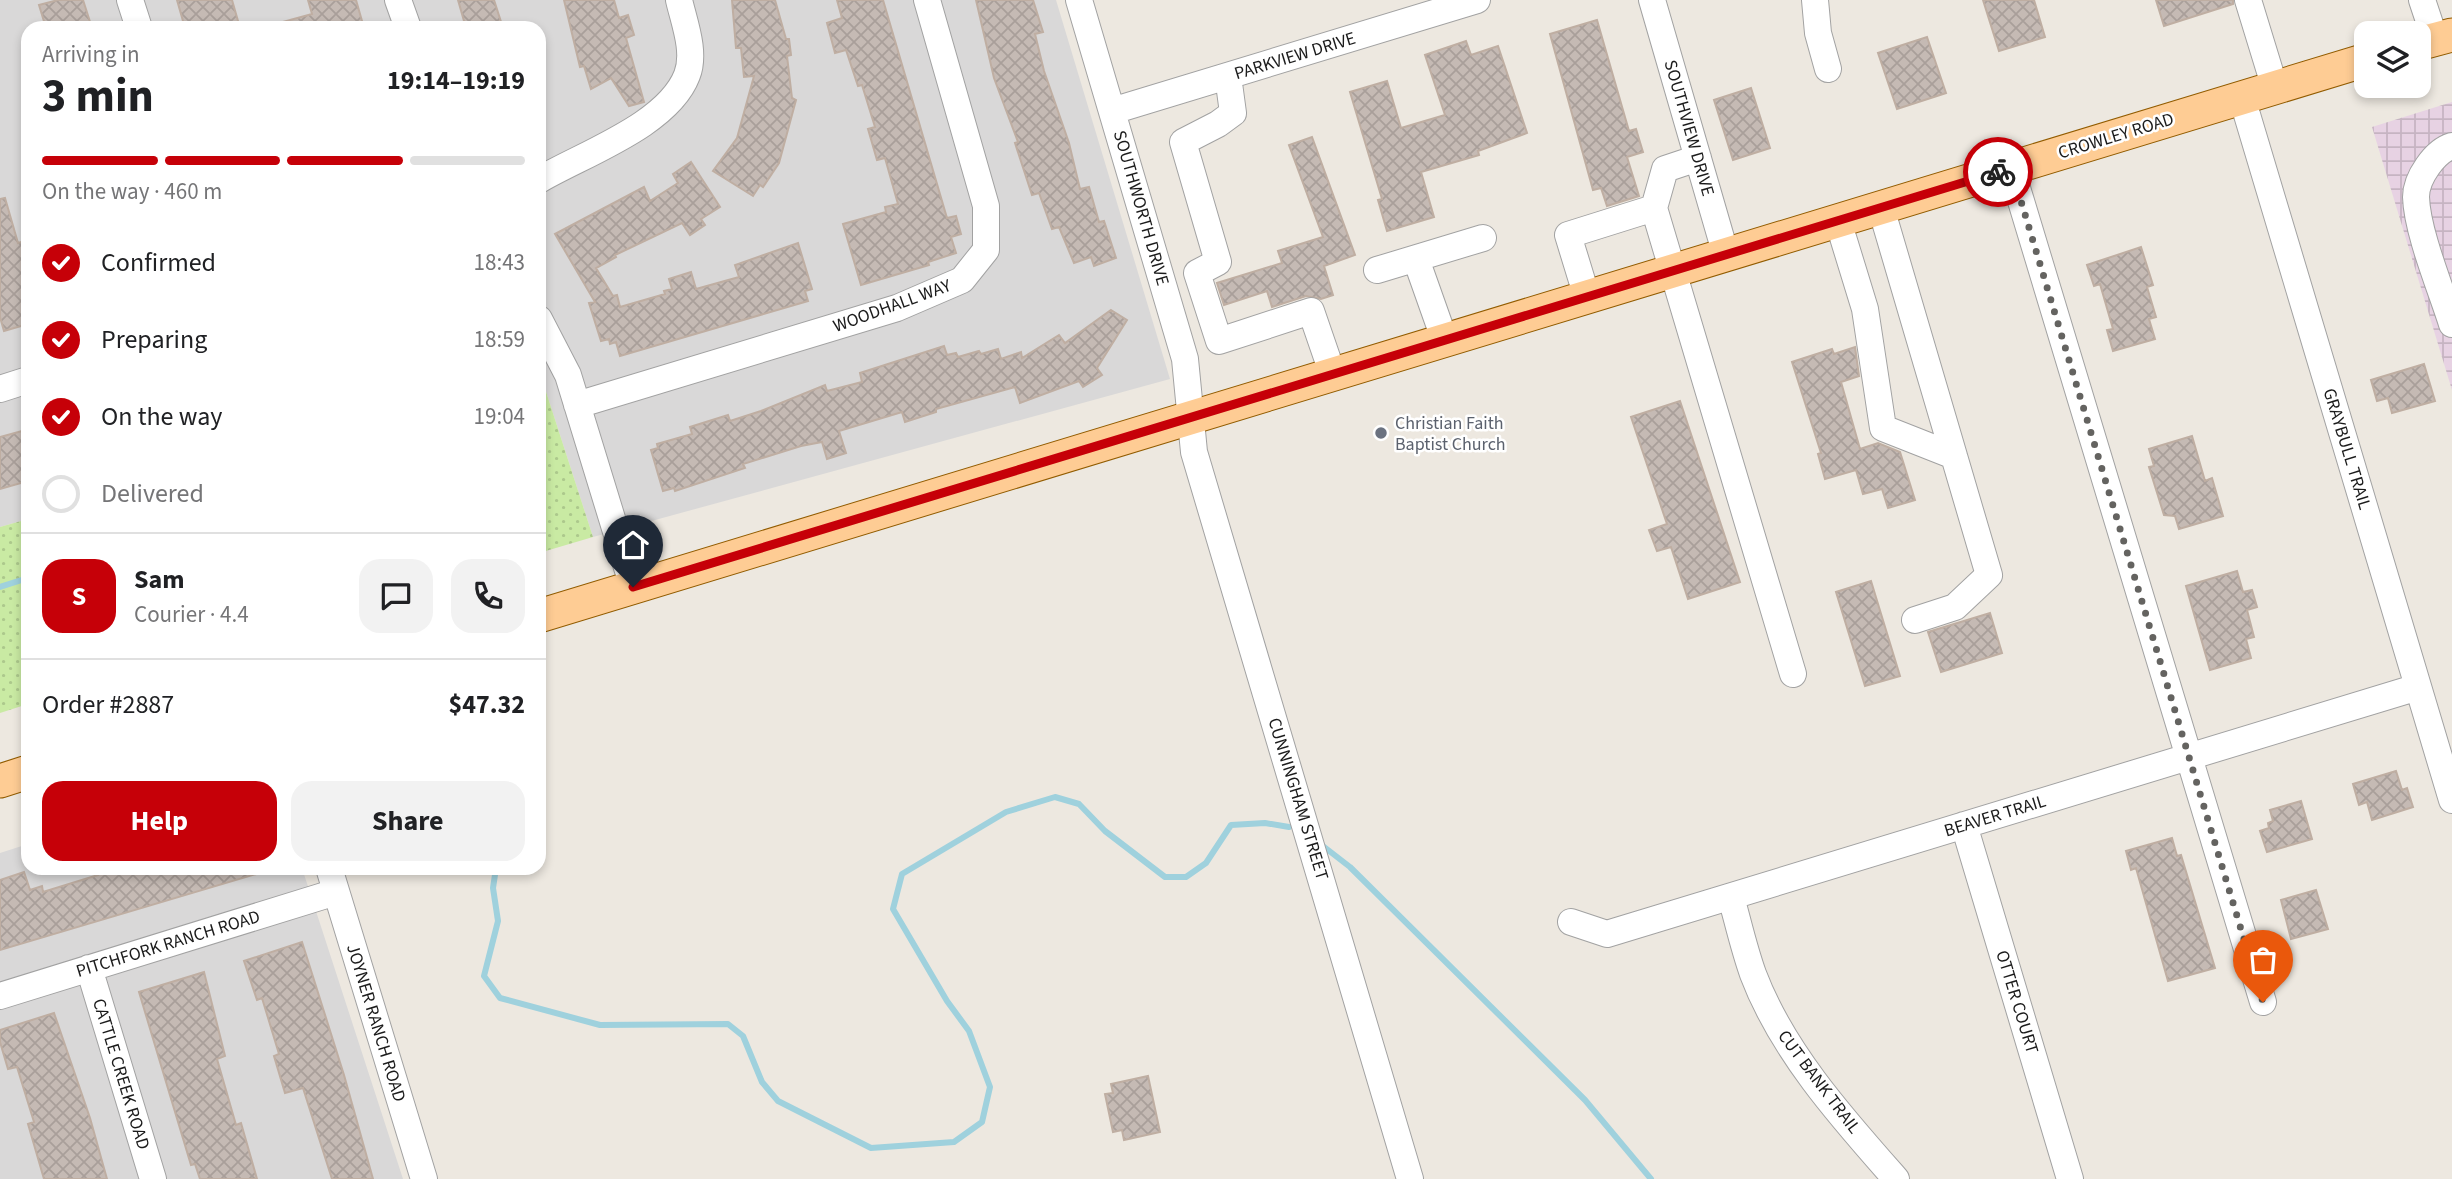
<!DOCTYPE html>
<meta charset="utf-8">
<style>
body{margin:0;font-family:"Source Sans 3",sans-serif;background:#f2f2f2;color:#202124;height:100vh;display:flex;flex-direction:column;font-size:26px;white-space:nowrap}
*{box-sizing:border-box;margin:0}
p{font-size:23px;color:#757577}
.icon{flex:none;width:38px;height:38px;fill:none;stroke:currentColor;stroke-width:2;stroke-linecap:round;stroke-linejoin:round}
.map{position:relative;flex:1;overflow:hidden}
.details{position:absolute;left:21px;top:21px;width:525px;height:854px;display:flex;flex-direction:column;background:#fff;border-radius:21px;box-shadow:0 4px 10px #0003}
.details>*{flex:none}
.controls{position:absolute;left:2354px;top:21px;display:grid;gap:14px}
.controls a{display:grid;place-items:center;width:77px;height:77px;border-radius:14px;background:#fff;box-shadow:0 4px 10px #0003;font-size:35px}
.pin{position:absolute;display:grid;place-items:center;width:60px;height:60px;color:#fff;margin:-72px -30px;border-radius:50% 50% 50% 0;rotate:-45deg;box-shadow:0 0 7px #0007}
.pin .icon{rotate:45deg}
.courier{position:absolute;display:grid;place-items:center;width:70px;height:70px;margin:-35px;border:5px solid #c60008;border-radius:50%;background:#fff;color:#222;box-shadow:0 2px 9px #0007}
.head em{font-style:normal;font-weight:700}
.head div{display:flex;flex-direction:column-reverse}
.head{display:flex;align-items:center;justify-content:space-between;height:119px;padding:0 21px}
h1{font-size:46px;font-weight:700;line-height:52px}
.bar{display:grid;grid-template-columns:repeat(4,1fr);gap:10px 7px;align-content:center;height:84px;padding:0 21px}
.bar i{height:9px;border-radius:5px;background:#e0e0e0}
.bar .active{background:#c60008}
.bar p{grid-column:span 4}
.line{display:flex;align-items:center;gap:18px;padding:0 21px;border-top:2px solid #e0e0e0}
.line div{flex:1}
.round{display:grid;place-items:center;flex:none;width:74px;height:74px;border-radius:21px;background:#f2f2f2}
ol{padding:0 21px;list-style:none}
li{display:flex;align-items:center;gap:21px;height:77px}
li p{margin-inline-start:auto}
li .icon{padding:7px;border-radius:50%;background:#c60008;color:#fff;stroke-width:4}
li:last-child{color:#757577}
li i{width:38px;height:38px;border:4px solid #e0e0e0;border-radius:50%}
.button{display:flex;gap:14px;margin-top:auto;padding:14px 21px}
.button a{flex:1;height:80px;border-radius:21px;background:#c60008;color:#fff;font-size:28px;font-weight:700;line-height:80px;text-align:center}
.button a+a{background:#f2f2f2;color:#202124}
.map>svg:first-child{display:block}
.residential{fill:#d9d8d8}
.industrial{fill:url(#industrial-grid)}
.grass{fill:url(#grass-dots)}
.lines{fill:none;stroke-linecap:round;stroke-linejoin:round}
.stream{stroke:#9fd1dd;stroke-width:6}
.building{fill:url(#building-cross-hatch);stroke:#bfaea2;stroke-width:2}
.minor-casing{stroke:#a2a2a2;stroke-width:28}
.major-casing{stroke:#925c00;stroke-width:35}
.minor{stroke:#fff;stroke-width:26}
.major{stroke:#fecc94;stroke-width:33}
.done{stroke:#646360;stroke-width:7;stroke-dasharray:0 12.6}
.route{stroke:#c60008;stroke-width:9}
.worship-dot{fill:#6b7280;stroke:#fff;stroke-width:2.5}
.labels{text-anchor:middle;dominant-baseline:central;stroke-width:5;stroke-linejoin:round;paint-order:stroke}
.street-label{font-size:18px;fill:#1b1b1b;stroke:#fff}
.worship-label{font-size:18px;fill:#5b616d;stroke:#fff;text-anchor:start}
</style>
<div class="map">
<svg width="2452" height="1179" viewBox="0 0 2452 1179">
<defs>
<pattern id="industrial-grid" width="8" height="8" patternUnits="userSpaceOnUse" patternTransform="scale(1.75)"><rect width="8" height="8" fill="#e7d2e3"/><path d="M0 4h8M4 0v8" fill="none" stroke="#c6b4c2"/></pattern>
<pattern id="grass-dots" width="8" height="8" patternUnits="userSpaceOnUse" patternTransform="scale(1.75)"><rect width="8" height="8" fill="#c9eaa3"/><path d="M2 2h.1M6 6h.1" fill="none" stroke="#acc88c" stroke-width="1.8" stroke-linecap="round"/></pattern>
<pattern id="building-cross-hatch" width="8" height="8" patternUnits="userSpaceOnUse" patternTransform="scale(1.75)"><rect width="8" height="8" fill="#c5bab4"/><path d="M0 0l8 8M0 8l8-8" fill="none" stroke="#a99f9a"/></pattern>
</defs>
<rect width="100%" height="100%" fill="#ede8e0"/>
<path class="residential" d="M0 0H1056L1170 379 593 537 539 370V28H28V519L0 527Z
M28 844V868H302L403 1179H0V853Z"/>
<path class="industrial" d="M2452 102V390L2372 127Z"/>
<path class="grass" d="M539 370 593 537 539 553Z
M28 519V704L0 713V527Z"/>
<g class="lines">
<path class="stream" d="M0 587 28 578
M1319 843 1350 867 1585 1100 1651 1179
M496 868 493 888 498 921 484 976 500 998 600 1025 728 1024 743 1036 762 1082 778 1101 871 1148 954 1142 982 1122 990 1087 969 1031 947 1001 893 909 902 874 1006 812 1055 797 1079 804 1105 831 1165 877H1186L1206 863 1231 825 1265 823 1289 827"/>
</g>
<path class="building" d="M58 0H83L92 28H46L39 5Z
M177 0H232L240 28H185Z
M308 0H356L364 28H279V23L312 14Z
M458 0H494L503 28H466Z
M564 0H614L619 18 628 15 634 35 626 38 644 102 629 106 611 78 591 89 584 66 580 67Z
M732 0H775L786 39H789L791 55 787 56 792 98 796 100 779 163 763 187 760 185 753 196 713 171 737 138 754 76 744 77 741 48H736Z
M837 0H883L947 218 956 216 961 234 951 237 956 253 928 262 929 265 861 285 843 224 886 212 885 207 898 204 885 158 877 160 868 129 875 127 862 85 858 86 846 50 835 53 827 23 842 18Z
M976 0H1033L1043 32 1035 34 1044 71 1069 143 1080 189 1089 187 1099 222 1104 221 1116 258 1094 266 1091 257 1074 263 1059 227 1052 229 1039 193 1032 195 1015 143 1018 142 994 78Z
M1983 0H2034L2045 37 1999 51Z
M2156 0H2233V4L2164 26Z
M1597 20 1629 131 1636 129 1643 152 1627 157 1639 196 1607 206 1601 188 1593 190 1550 34Z
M1927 37 1946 93 1897 109 1878 53Z
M1466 41 1471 55 1498 46 1527 133 1478 151 1479 155 1421 172 1434 217 1387 231 1378 200 1382 199 1350 92 1387 81 1401 128 1445 115 1425 55Z
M1751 88 1770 148 1733 160 1714 100Z
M1312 137 1355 255 1324 266 1333 295 1321 299 1306 296 1272 307 1267 291 1224 305 1217 283 1282 263 1278 251 1323 237 1289 145Z
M691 162 720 207 701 219 705 225 690 235 682 223 615 255 616 257 596 268 613 296 617 295 620 307 665 294 664 291 672 289 669 279 691 272 696 289 739 277 735 265 798 243 812 289 805 291 808 301 620 356 616 342 610 344 609 339 601 341 589 303 595 302 555 234 644 187 650 201 678 183 673 174Z
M5 198 18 243 28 240V324L4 331 0 317V199Z
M2141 247 2153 285 2147 287 2156 317 2149 319 2155 339 2113 351 2107 330 2113 329 2100 284 2094 286 2087 265Z
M1111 310 1127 320 1097 368 1102 375 1083 387 1079 381 1020 403 1015 387 936 409V412L905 422 902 412 839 431 846 453 827 459 822 442 801 446 743 464 745 468 675 491 674 488 663 491 651 450 658 448 657 444 692 434 690 427 728 415 730 421 761 411 825 385 827 391 862 382 860 373 944 346 947 355 956 353 958 357 979 351 981 354 998 349 1001 359 1021 352 1022 358 1059 335 1065 343Z
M1855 347 1859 376 1841 382 1860 449 1878 443 1900 452 1915 500 1888 508 1882 489 1863 494 1856 470 1825 479 1818 454 1821 453 1792 362 1832 349 1834 354Z
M2424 364 2435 401 2392 413 2388 398 2377 401 2371 380Z
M1680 401 1740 582 1688 599 1671 547 1657 551 1649 530 1667 524 1631 417Z
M22 431 24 441 28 440V481L0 489V437Z
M2192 436 2205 481 2212 478 2223 516 2179 529 2175 516 2164 515 2149 467 2154 466 2149 449Z
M2237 571 2243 592 2252 590 2257 607 2247 610 2254 637 2246 639 2251 658 2210 670 2186 586Z
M1871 581 1900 676 1865 686 1836 592Z
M1990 613 2002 653 1941 672 1928 632Z
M2396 771 2402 790 2407 788 2413 807 2372 820 2367 802 2359 805 2353 784Z
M2301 801 2312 839 2267 852 2260 831 2269 828 2268 823 2273 821 2270 810Z
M2172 838 2177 856 2181 855 2215 968 2168 981 2136 868 2131 870 2126 851Z
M96 868H263V872L0 950V880L24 872 30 890 42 886 43 892 98 875Z
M2316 890 2328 929 2291 939 2281 900Z
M302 942 344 1075 373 1179H332L303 1088 285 1093 274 1056 279 1054 262 998 257 1000 244 961Z
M204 972 225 1056 217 1059 236 1125 241 1123 257 1179H200L195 1164 191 1165 139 992Z
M54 1013 90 1118 107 1179H44L28 1124 34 1122 17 1067 8 1069 0 1042V1030Z
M1148 1076 1160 1132 1124 1140 1122 1130 1113 1132 1105 1094 1113 1093 1111 1084Z"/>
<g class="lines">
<defs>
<path id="minor" d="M130 0 139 28
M398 0 408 28
M1079 0 1185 359 1194 452 1410 1179
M1652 0 1726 255
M1815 0 1818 33 1828 69
M2248 0 2275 88
M2422 0 2435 39
M1228 76 1233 113 1218 124 1183 142 1218 262 1197 273 1219 341 1311 311 1333 375
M2242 98 2452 800
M1112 111 1477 0
M2452 146C2435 151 2416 178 2416 197 2417 232 2441 289 2452 324
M2011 168 2263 1002
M539 180C583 154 668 125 687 75 696 52 684 22 679 0
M1654 208 1665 169 1698 158
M1881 208 1989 575 1955 607 1915 620
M1838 221 1865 309 1883 428 1954 456
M1416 259 1445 341
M1377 270 1483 238
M1587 297 1568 235 1654 208 1793 674
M539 319 568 375 633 587
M0 389 28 380
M577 405 897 308 962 280 986 250V206L927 0
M1964 825 2070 1179
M329 868 424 1179
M1731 897C1738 922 1744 949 1753 974 1782 1051 1842 1118 1896 1179
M1571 922 1607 934 2418 687
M89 968 153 1179
M0 996 336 892"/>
<path id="major" d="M2418 44 2452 35
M539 616 2366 60
M0 781 28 772"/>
</defs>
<use href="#minor" class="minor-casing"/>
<use href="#major" class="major-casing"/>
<use href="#minor" class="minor"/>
<use href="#major" class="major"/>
</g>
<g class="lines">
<path class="done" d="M1998 172 2011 168 2263 1002"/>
<path class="route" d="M633 587 1998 172"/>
</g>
<circle class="worship-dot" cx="1381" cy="433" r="7"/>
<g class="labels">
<g class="street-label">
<text transform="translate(1295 56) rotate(-17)">PARKVIEW DRIVE</text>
<text transform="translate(1689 128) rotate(74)">SOUTHVIEW DRIVE</text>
<text transform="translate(2116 136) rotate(-17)">CROWLEY ROAD</text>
<text transform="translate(1141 208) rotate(74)">SOUTHWORTH DRIVE</text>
<text transform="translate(892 306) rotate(-20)">WOODHALL WAY</text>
<text transform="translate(2347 449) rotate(73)">GRAYBULL TRAIL</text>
<text transform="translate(1298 799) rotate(73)">CUNNINGHAM STREET</text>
<text transform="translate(1995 816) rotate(-17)">BEAVER TRAIL</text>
<text transform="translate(168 944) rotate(-17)">PITCHFORK RANCH ROAD</text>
<text transform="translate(2017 1002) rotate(73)">OTTER COURT</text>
<text transform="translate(376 1023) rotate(73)">JOYNER RANCH ROAD</text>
<text transform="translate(121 1074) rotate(73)">CATTLE CREEK ROAD</text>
<text transform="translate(1819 1082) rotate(53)">CUT BANK TRAIL</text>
</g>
<g class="worship-label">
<text x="1395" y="423">Christian Faith<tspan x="1395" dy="21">Baptist Church</tspan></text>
</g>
</g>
</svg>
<div class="controls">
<a><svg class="icon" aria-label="layers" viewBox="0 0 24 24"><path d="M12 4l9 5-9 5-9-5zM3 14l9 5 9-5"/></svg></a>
</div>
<div class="pin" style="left:2263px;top:1002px;background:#ea580c"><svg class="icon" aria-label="bag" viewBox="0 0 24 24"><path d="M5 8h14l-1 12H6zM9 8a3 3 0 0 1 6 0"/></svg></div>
<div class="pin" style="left:633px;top:587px;background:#1f2937"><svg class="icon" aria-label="home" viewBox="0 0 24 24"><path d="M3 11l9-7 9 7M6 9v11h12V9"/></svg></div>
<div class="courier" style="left:1998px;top:172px"><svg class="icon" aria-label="bike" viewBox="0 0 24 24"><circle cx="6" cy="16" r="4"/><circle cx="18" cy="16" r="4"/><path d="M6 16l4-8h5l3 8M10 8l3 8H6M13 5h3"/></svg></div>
<section class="details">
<div class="head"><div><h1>3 min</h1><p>Arriving in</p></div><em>19:14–19:19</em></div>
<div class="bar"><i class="active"></i><i class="active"></i><i class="active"></i><i></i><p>On the way · 460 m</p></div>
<ol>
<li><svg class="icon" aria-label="check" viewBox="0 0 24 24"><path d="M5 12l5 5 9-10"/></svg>Confirmed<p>18:43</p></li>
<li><svg class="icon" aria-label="check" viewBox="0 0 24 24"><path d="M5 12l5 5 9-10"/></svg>Preparing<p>18:59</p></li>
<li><svg class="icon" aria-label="check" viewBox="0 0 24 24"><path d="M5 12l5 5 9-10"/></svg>On the way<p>19:04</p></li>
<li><i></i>Delivered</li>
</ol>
<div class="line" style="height:126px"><b class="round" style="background:#c60008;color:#fff">S</b><div><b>Sam</b><p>Courier · 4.4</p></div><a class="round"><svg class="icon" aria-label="chat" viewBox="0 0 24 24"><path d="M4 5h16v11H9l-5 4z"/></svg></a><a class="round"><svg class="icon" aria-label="phone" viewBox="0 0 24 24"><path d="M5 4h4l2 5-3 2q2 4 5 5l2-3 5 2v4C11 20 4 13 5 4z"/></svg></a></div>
<div class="line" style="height:91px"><div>Order #2887</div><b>$47.32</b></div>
<div class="button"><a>Help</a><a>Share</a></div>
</section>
</div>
